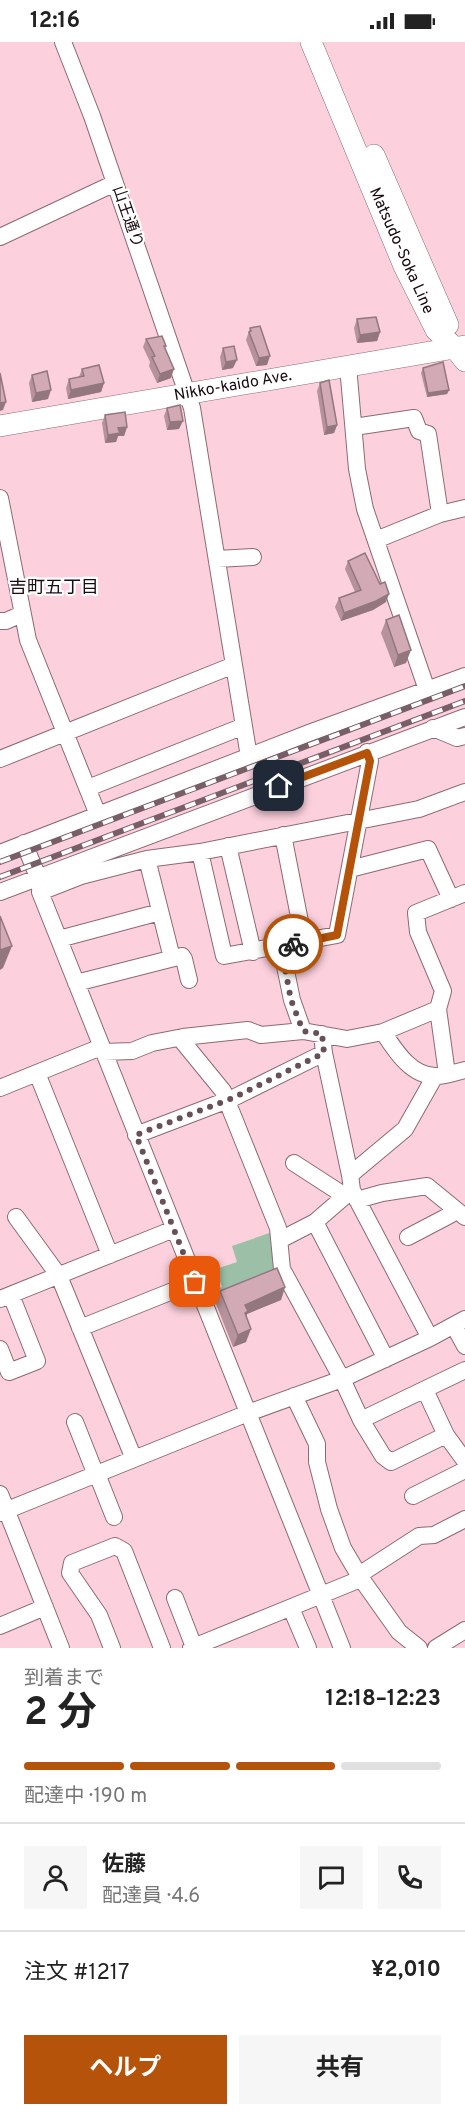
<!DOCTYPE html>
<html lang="ja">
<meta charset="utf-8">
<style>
body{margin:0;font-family:Overpass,"Noto Sans JP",sans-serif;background:#f6f6f6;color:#222;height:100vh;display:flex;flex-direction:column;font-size:22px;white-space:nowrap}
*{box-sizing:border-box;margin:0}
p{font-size:20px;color:#767676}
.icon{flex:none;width:33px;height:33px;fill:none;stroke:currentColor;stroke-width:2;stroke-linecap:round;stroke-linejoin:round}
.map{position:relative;height:1606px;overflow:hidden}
.details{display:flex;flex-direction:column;background:#fff;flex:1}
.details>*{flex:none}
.pin{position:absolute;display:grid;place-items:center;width:51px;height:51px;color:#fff;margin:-26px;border-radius:12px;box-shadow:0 3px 9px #0006}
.courier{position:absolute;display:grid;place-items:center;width:60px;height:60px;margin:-30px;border:4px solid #b45309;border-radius:50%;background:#fff;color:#222;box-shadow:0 2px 8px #0007}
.headline em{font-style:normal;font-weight:700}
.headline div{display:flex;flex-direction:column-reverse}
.headline{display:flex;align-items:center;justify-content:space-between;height:102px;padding:0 24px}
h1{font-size:39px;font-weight:700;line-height:45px}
.bar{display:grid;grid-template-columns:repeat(4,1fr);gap:9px 6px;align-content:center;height:72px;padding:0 24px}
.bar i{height:8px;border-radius:4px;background:#e0e0e0}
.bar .on{background:#b45309}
.bar p{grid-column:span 4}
.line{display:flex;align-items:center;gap:15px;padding:0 24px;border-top:2px solid #e0e0e0}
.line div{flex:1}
.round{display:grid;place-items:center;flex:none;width:63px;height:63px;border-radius:0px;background:#f6f6f6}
.cta{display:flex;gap:12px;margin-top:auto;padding:12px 24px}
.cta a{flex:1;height:69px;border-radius:0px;background:#b45309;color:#fff;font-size:24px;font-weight:700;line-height:69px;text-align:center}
.cta a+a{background:#f6f6f6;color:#222}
.status{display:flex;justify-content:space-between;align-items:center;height:42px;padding:0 30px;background:#fff;direction:ltr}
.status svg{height:16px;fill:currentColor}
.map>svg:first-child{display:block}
.green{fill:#9bc0a7}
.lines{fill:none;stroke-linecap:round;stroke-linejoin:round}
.minor-casing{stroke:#8e6973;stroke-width:18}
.major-casing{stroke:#8e6973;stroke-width:22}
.minor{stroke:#fff;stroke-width:16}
.major{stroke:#fff;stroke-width:21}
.rail-casing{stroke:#785e66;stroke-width:6}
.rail{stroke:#fff;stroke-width:4;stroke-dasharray:11;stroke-linecap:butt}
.wall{fill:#b5929c}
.shaded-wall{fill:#93777f}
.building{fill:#d2aab5;stroke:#93777f;stroke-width:1.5}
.done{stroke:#685057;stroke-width:6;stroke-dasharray:0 10.8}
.route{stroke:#b45309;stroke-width:8}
.labels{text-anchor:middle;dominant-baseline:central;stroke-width:4.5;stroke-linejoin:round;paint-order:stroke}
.street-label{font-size:16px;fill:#190b0f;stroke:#fff}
.neighbourhood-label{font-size:18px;fill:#190b0f;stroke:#fff}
</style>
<div class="status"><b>12:16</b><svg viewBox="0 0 49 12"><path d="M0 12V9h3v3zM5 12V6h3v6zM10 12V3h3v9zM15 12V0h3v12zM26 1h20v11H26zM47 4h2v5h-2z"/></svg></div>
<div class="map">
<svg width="465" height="1606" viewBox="0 0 465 1606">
<rect width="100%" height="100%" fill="#fcd1dd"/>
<path class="green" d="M275 1189 280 1233 209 1264 204 1252 222 1245 216 1227 237 1220 232 1204Z"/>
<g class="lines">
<defs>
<path id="minor" d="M63 0 92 74 192 366 249 715
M0 195 115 141
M348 324 357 427 365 467 427 648
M354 385 414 376 419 389 428 392 440 472
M0 456 28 598 98 773
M376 498 440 472 465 466
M217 517 253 515
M0 579H6L22 572
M433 686 457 696 465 694
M0 717 234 623
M88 746 244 684
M283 793 304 900
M24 801 38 835 40 846
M228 804 253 910
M200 810 224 914 337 893 370 719 367 710
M0 811 309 691 465 634
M147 817 172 916
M350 827 428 807 451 857
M0 850 465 675
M59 897 160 870
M281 905 292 958 303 989
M76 941 182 914 184 917 189 938
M383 990C395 1008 411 1035 437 1034 446 1034 456 1030 465 1028
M322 992 324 1011 350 1133 352 1148 430 1296
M183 995V1000L223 1049 278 1186 282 1227 342 1337 361 1378 383 1414 391 1420 446 1393
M103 1010 132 1009 152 1001 183 995 248 988 261 993 303 989 347 997 383 990 438 967
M37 1031 110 1213
M447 1032 438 967 443 949 418 890 416 871 465 851
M0 1046 101 1005
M136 1093 233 1056 324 1011
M294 1121 345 1154
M350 1133 405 1087 435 1034
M357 1158 382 1151 427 1144 465 1175
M16 1175 59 1234 134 1417
M315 1180 386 1317
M408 1195 450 1173 454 1167
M280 1198 315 1180 352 1148
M0 1257 174 1187
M454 1284 465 1304
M80 1286 195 1240
M0 1307 9 1330 37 1319 11 1253
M425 1348 446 1393 465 1419
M294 1354 317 1402V1420L329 1467 343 1506 360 1535 399 1590 419 1606
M361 1378 465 1328
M75 1380 96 1433
M97 1432 114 1475
M0 1452 61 1606
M413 1454 465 1428
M0 1471 248 1371 342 1337 430 1296 465 1277
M175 1556 194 1605
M291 1566 308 1606
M0 1584 45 1565
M112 1606 99 1573 70 1531 72 1521 115 1504 124 1509 162 1606
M191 1606 358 1538 365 1529 419 1494 434 1493 465 1477
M342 1606 40 850 81 834 147 817 200 810 419 767 465 750
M436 1606 465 1588"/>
<path id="major" d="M311 0 404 224 436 288 455 306 465 319
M374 113 448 283
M0 384 465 304"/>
</defs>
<use href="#minor" class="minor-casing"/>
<use href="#major" class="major-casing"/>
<use href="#minor" class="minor"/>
<use href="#major" class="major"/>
<defs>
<path id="rail" d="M0 820 465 644
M0 835 465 659"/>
</defs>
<use href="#rail" class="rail-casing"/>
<use href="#rail" class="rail"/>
</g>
<path class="wall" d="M357 277 380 290 377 299 357 301 354 286Z
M250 286 267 323 256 324 246 298Z
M146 297 166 304 165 306 171 336 157 341 149 324 150 320 143 305Z
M223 306 233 326 222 328 220 315Z
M423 326 449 348 447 352 427 355 421 331Z
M82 327 104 341 101 350 68 357 66 346 69 337 79 335Z
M32 333 48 357 32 360 29 341Z
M320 341 337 383 334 391 324 393 317 349Z
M167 366 179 387 167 388 164 374Z
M105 373 127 385 124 394H118L116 400 105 401 102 381Z
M348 519 386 560 373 568 341 579 335 565 339 556 355 550 345 527Z
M386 578 406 621 394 625 381 591Z
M285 1245 281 1258 247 1272 246 1300 233 1305 216 1262 220 1249Z"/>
<path class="shaded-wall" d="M380 290 377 299 357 301 360 293Z
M270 314 267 323 256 324 259 316Z
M237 318 233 326 222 328 226 320Z
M174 327 171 336 157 341 160 332Z
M104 341 101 350 68 357 71 348Z
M51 348 48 357 32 360 36 351Z
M449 348 447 352 427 355 428 351Z
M6 360 3 368 0 369V361Z
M183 379 179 387 167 388 170 380Z
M337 383 334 391 324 393 327 385Z
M127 385 124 394H118L116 400 105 401 108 393 118 386Z
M389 552 386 560 373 568 341 579 344 571Z
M411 608 406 621 394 625 398 613Z
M12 904 3 926 0 928V908Z
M285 1245 281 1258 247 1272 243 1282 245 1263Z
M251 1287 246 1300 233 1305 238 1293Z"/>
<path class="building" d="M376 275 380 290 360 293 357 277Z
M260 284 270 314 259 316 249 290 251 289 250 286Z
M162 294 166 304H164L174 327 160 332 152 315 155 314 146 297Z
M234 304 237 318 226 320 223 306Z
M443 320 449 348 428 351 423 326Z
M99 323 104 341 71 348 69 337 84 334 82 327Z
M47 329 51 348 36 351 32 333Z
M0 331 6 360 0 361Z
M329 338 337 383 327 385 320 341Z
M180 363 183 379 170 380 167 366Z
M125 370 127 385 118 386 120 391 108 393 105 373Z
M365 511 380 542 385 540 389 552 376 559 344 571 339 556 361 548 348 519Z
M399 573 411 608 398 613 386 578Z
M0 874 12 904 0 908Z
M277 1226 285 1245 245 1263 248 1269 245 1271 251 1287 238 1293 220 1249Z"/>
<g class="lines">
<path class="done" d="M195 1240 136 1093 233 1056 324 1011 322 992 303 989 291 958 281 905 293 902"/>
<path class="route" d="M279 744 367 711 370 719 337 893 293 902"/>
</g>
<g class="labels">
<g class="street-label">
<text transform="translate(127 175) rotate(71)">山王通り</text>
<text transform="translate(401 209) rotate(66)">Matsudo-Soka Line</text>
<text transform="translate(233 344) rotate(-10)">Nikko-kaido Ave.</text>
</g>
<g class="neighbourhood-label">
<text x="54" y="546">吉町五丁目</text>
</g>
</g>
</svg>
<div class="pin" style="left:195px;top:1240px;background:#ea580c"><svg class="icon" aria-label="bag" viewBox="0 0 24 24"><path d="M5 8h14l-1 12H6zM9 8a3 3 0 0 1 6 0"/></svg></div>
<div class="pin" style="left:279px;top:744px;background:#1f2937"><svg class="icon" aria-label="home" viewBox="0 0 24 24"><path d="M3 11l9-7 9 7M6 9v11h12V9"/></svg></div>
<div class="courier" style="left:293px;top:902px"><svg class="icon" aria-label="bike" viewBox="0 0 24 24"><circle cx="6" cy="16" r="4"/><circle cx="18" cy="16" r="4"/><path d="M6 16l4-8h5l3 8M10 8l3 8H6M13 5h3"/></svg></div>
</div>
<section class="details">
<div class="headline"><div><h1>2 分</h1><p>到着まで</p></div><em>12:18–12:23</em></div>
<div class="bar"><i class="on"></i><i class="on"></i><i class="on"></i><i></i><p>配達中 · 190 m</p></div>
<div class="line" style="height:108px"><a class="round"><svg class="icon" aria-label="person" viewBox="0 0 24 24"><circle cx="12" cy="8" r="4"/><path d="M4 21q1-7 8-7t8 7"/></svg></a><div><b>佐藤</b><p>配達員 · 4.6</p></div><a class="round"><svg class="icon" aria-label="chat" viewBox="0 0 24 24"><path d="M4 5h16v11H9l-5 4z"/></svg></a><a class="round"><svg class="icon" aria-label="phone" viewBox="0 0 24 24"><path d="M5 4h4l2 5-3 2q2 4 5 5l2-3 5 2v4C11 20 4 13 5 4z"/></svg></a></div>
<div class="line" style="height:78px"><div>注文 #1217</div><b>¥2,010</b></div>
<div class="cta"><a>ヘルプ</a><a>共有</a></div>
</section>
